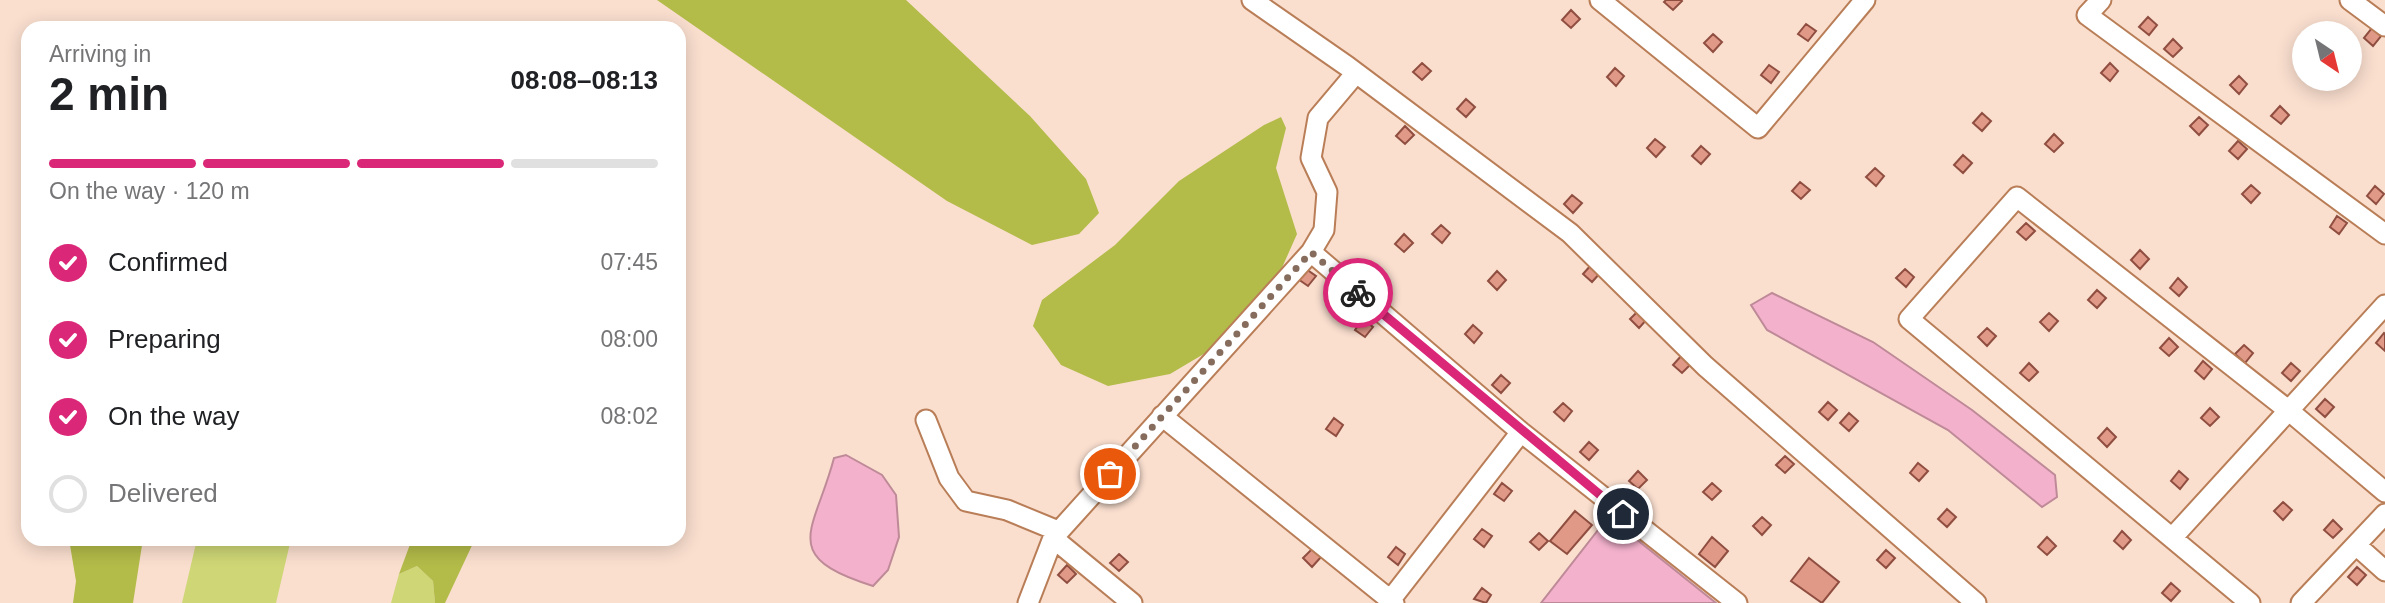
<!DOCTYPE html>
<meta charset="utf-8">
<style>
body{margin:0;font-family:Arial,sans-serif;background:#f2f2f2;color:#202124;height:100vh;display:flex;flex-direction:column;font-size:26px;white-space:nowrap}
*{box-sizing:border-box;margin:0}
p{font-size:23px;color:#757577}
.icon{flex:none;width:38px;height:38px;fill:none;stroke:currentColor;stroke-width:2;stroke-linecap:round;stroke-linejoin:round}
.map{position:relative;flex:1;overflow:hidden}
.sheet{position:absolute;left:21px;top:21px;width:665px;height:525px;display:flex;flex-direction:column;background:#fff;border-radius:21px;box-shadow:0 4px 18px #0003}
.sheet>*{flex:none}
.needle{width:46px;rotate:145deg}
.controls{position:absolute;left:2292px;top:21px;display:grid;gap:14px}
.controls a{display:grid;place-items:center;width:70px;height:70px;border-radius:50%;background:#fff;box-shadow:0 4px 18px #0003;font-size:35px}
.pin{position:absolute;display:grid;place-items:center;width:60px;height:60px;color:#fff;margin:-30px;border:4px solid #fff;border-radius:50%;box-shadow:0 2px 7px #0007}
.courier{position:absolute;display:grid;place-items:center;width:70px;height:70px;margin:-35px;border:5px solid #db2777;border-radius:50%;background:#fff;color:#222;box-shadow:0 2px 9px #0007}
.head em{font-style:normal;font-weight:600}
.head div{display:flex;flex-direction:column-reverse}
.head{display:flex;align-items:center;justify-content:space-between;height:119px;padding:0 28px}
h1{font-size:46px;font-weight:600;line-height:52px}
.bar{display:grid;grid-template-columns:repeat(4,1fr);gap:10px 7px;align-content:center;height:84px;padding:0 28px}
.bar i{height:9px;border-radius:5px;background:#e0e0e0}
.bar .active{background:#db2777}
.bar p{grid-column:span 4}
ol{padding:0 28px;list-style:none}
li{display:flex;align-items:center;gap:21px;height:77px}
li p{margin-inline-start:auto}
li .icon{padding:7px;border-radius:50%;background:#db2777;color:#fff;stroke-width:4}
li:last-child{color:#757577}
li i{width:38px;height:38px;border:4px solid #e0e0e0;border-radius:50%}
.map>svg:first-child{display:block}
.green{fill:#ced676}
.forest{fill:#b3bb49}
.water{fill:#f3b1cc;stroke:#bf8a98;stroke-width:2}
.building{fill:#e09887;stroke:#8f4e40;stroke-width:2}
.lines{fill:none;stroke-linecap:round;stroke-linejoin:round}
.minor-casing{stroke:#b97e57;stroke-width:23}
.minor{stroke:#fff;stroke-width:19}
.done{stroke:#866c5c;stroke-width:7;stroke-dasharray:0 12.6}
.route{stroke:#db2777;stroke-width:9}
</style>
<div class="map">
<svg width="2385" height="603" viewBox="0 0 2385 603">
<rect width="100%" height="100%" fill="#fadfcf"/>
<path class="green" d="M197 539H291L276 603H182Z
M417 566 433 581 435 603H391L399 574Z"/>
<path class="forest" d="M657 0H906L1030 116 1086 179 1099 213 1079 234 1032 245 947 201Z
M1281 117 1286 128 1276 168 1297 234 1281 270 1224 342 1170 374 1108 386 1061 365 1033 326 1042 300 1115 245 1179 181 1264 125Z
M69 539H143L133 603H73L76 581Z
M412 539H475L445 603H435L433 581 417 566 399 574Z"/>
<path class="water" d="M1772 293 1873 342 1972 410 2055 475 2057 497 2042 507 1948 430 1767 330 1751 305Z
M846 455 882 475 896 495 899 537 888 570 873 586C777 556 815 531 834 458Z
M1602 525 1631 535 1716 603H1541Z"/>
<path class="building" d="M1666 0H1681L1682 1 1673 10 1664 2Z
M1571 10 1580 19 1571 28 1562 20Z
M2148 17 2157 25 2149 35 2139 27Z
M1806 24 1816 31 1808 41 1798 34Z
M2372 28 2381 36 2373 46 2364 38Z
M1713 34 1722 42 1713 52 1704 43Z
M2173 39 2182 48 2173 57 2164 49Z
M1422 63 1431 71 1422 80 1413 72Z
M2110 63 2118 71 2110 81 2101 73Z
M1769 65 1779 72 1771 83 1761 75Z
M1615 68 1624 76 1616 86 1607 77Z
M2239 76 2247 84 2239 94 2230 85Z
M1466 99 1475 107 1466 117 1457 109Z
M2280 106 2289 115 2281 124 2271 116Z
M1982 113 1991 121 1982 131 1973 123Z
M2199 117 2208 125 2199 135 2190 126Z
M1405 126 1414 135 1405 144 1396 136Z
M2054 134 2063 143 2054 152 2045 144Z
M1655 139 1665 147 1656 157 1647 148Z
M2238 141 2247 149 2238 159 2229 151Z
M1701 146 1710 154 1701 164 1692 156Z
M1963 155 1972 163 1963 173 1954 165Z
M1875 168 1884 176 1876 186 1866 177Z
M1800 182 1810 190 1801 199 1792 191Z
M2251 185 2260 193 2251 203 2242 194Z
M2375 186 2384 194 2376 204 2367 196Z
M1572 195 1582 203 1573 213 1564 204Z
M2337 216 2347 223 2339 234 2330 227Z
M2026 223 2035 231 2026 240 2017 232Z
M1441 225 1450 233 1442 243 1432 234Z
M1404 234 1413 243 1404 252 1395 244Z
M2140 250 2149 259 2140 269 2131 260Z
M1592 264 1601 272 1592 282 1583 274Z
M1306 269 1316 276 1308 286 1298 279Z
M1905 269 1914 277 1906 287 1896 278Z
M1497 271 1506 280 1497 290 1488 281Z
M2178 278 2187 287 2179 296 2170 288Z
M2097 290 2106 298 2097 308 2088 300Z
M1639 310 1648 318 1639 328 1630 319Z
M2049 313 2058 321 2049 331 2040 322Z
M1363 319 1373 327 1365 337 1355 330Z
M1473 325 1482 333 1474 343 1465 334Z
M1987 328 1996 336 1987 346 1978 337Z
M2384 333 2385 334V351L2376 343Z
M2169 338 2178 347 2169 356 2160 348Z
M2244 345 2253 353 2245 363 2235 354Z
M1682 355 1691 364 1682 373 1673 365Z
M2203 361 2212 369 2204 379 2195 371Z
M2029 363 2038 372 2029 381 2020 373Z
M2291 363 2300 371 2291 381 2282 373Z
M1501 375 1510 383 1501 393 1492 385Z
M2325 399 2334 407 2325 417 2316 409Z
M1828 402 1837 410 1828 420 1819 412Z
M1563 403 1572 411 1564 421 1554 412Z
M2210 408 2219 417 2210 426 2201 418Z
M1849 413 1858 421 1849 431 1840 423Z
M1334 418 1343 425 1336 436 1326 429Z
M2107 428 2116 437 2107 447 2098 438Z
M1589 442 1598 450 1589 460 1580 452Z
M1785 456 1794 464 1785 473 1776 465Z
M1918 463 1928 471 1919 481 1910 473Z
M1638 471 1647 480 1638 489 1629 481Z
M2179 471 2188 479 2180 489 2171 481Z
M1502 483 1512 491 1504 501 1494 494Z
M1712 483 1721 491 1712 500 1703 492Z
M2283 502 2292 510 2283 520 2274 511Z
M1947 509 1956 517 1947 527 1938 519Z
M1575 511 1592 525 1567 554 1550 541Z
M1762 517 1771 525 1762 535 1753 526Z
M2333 520 2342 529 2333 538 2324 530Z
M1482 529 1492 536 1484 547 1474 539Z
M2122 531 2131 540 2123 549 2114 541Z
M1539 533 1548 541 1539 550 1530 542Z
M1712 537 1728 551 1715 567 1699 554Z
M2047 537 2056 546 2047 555 2038 547Z
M1396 547 1405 554 1398 565 1388 557Z
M1312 549 1321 557 1312 567 1303 558Z
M1886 550 1895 558 1886 568 1877 560Z
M1119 554 1128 562 1119 571 1110 563Z
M1809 558 1839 582 1822 603 1791 581Z
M1067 565 1076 574 1067 583 1058 575Z
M2357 567 2366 575 2357 585 2348 577Z
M2171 583 2180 591 2171 601 2162 593Z
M1482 588 1491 595 1486 603 1474 599Z"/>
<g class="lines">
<defs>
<path id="minor" d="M1252 0 1347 66 1570 233 1705 366 1976 603
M1600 0 1758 128 1865 0
M2101 0 2087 15 2385 234
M2350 0 2385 26
M1311 252 1521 432 1737 603
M1162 416 1394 603
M926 420 949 478 966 501 1007 510 1058 531
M1053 538 1132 603
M2172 538 2385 305
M2356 545 2385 571
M1028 603 1053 538 1311 252 1324 230 1327 192 1311 158 1318 118 1356 73
M1388 603 1521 432
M2250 603 1909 319 2017 197 2288 410 2385 492
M2301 603 2385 514"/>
</defs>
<use href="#minor" class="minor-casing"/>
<use href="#minor" class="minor"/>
</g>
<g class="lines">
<path class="done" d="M1110 474 1311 252 1358 293"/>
<path class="route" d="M1358 293 1623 514"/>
</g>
</svg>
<div class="controls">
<a><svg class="needle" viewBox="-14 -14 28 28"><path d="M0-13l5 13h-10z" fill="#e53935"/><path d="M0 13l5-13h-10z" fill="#757577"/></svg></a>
</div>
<div class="pin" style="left:1110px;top:474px;background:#ea580c"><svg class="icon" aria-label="bag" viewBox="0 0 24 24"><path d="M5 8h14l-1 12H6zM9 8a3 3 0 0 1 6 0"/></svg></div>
<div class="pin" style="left:1623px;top:514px;background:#1f2937"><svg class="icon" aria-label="home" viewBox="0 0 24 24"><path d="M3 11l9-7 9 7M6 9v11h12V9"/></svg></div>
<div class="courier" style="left:1358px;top:293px"><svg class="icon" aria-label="bike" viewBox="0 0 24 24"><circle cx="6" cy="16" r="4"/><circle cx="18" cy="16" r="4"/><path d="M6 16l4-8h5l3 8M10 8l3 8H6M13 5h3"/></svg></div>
<section class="sheet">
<div class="head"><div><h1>2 min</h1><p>Arriving in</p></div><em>08:08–08:13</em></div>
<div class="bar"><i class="active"></i><i class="active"></i><i class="active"></i><i></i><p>On the way · 120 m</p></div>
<ol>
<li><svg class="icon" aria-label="check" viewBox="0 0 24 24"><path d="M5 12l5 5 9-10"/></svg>Confirmed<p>07:45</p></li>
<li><svg class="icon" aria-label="check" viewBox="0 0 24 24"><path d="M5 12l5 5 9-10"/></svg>Preparing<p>08:00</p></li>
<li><svg class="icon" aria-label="check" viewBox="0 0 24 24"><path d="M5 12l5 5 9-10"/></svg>On the way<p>08:02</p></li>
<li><i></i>Delivered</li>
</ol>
</section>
</div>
